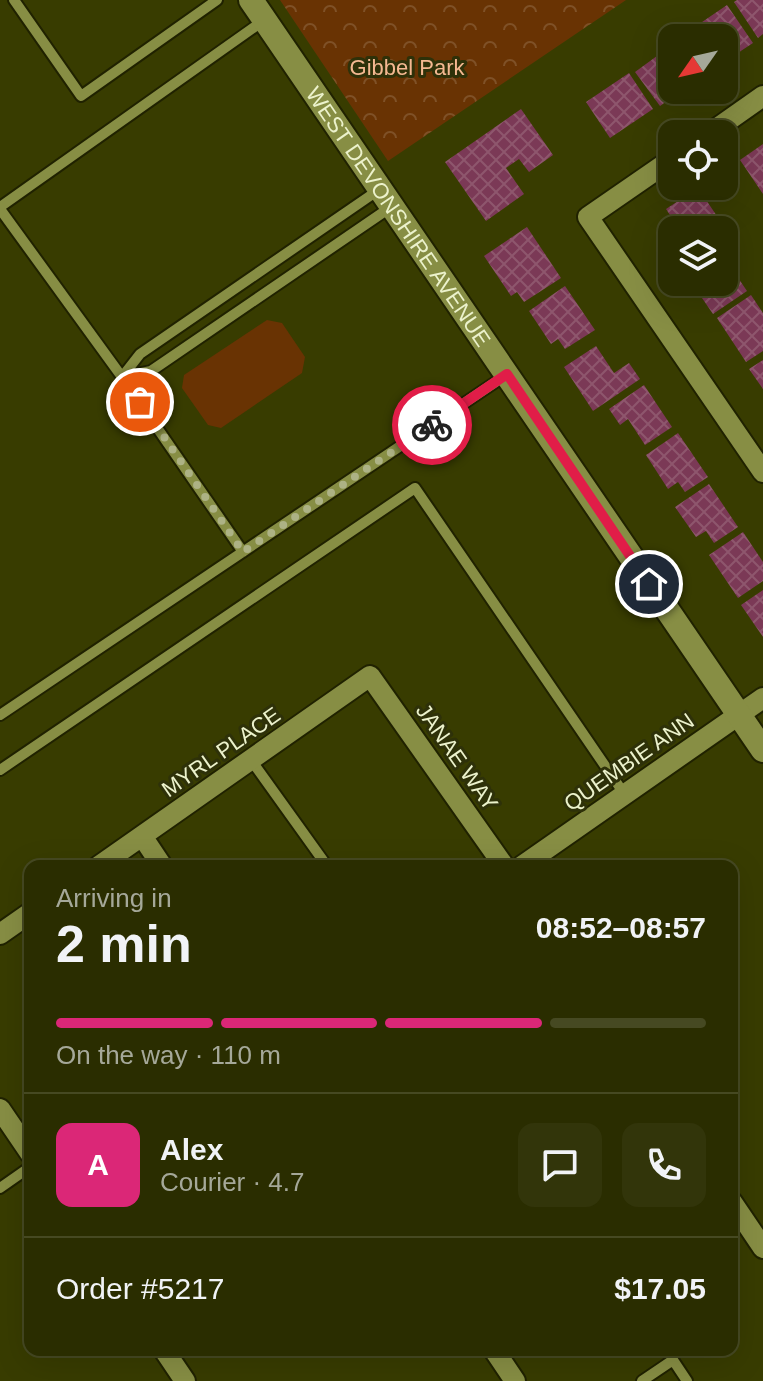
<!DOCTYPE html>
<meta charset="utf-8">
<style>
body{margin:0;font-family:Helvetica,sans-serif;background:#32350a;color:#f1f3f6;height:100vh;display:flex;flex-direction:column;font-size:30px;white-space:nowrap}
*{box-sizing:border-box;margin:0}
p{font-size:26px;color:#a5a899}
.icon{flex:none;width:44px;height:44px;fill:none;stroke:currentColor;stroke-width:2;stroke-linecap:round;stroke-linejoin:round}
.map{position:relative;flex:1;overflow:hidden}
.panel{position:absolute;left:24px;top:860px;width:714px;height:496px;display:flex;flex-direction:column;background:#2a2d00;border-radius:16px;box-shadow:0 8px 32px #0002,0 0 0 2px #464922}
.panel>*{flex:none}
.needle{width:52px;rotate:236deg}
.tools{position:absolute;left:658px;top:24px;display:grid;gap:16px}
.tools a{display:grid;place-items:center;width:80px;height:80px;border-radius:16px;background:#2a2d00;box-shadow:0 8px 32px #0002,0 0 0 2px #464922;font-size:40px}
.pin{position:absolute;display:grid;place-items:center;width:68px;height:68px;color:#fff;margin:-34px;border:4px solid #fff;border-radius:50%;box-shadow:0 2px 8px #0007}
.courier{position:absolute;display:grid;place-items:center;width:80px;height:80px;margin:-40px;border:6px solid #e11d48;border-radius:50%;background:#fff;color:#222;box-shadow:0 2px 10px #0007}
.overview em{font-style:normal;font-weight:800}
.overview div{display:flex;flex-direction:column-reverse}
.overview{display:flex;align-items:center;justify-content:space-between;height:136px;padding:0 32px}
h1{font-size:52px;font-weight:800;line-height:60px}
.bar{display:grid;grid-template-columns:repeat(4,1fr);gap:12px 8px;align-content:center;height:96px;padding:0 32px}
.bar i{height:10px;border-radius:6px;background:#464922}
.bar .current{background:#db2777}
.bar p{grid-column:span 4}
.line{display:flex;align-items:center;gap:20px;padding:0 32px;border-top:2px solid #464922}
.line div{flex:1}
.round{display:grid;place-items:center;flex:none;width:84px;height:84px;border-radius:16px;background:#32350a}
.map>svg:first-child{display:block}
.green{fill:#693303}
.park{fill:url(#park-crowns)}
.building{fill:url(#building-cross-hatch)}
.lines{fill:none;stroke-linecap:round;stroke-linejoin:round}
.service-casing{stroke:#202200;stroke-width:14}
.minor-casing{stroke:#202200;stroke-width:24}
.tertiary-casing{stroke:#202200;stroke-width:28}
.service{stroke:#878e44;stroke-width:10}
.minor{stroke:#878e44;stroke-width:20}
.tertiary{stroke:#878e44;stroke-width:24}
.done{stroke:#adb285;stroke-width:8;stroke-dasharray:0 14.4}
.route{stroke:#e11d48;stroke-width:10}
.labels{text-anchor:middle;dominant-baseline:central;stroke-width:6;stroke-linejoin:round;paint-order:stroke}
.park-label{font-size:22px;fill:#f4b891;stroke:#2e3109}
.street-label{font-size:22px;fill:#ecf2cc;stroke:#2e3109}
</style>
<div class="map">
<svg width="763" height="1381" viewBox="0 0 763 1381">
<defs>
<pattern id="park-crowns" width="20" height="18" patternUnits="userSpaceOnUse" patternTransform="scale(2)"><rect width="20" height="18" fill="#693303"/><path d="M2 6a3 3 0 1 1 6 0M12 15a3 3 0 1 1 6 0" fill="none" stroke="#7f5127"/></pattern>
<pattern id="building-cross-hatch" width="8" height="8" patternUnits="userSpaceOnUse" patternTransform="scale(2)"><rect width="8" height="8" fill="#7b3956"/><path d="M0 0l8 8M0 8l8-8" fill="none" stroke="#8e566d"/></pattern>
</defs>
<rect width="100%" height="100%" fill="#383c00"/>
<path class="green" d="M267 320 282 323 305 357 302 373 221 428 208 425 182 388 184 375Z"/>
<path class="park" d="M280 0H626L388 161Z"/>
<path class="building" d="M737 0H763V34L758 38 734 2Z
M727 5 753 43 724 62V38H685L683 35Z
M672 45V90H682L660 106 635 72Z
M629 73 653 109 610 138 586 102Z
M521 109 553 155 529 172 519 159 506 168 524 194 486 221 445 162Z
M763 144V194L740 160Z
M698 188 727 231 724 234V230H680L666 209Z
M527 227 561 278 524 302 517 292 511 296 484 256Z
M724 257 747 291 713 314 691 282H724Z
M565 286 595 330 565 349 558 339 551 344 529 311Z
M751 295 763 313V351L746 362 717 318Z
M596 346 614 373 629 363 640 379 593 411 564 367Z
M763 360V389L749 369Z
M644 385 672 427 645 445 628 419 620 425 609 409Z
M678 433 708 477 685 492 678 482 668 489 646 455Z
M709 484 738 527 714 543 706 531 696 537 675 507Z
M743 532 763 562V581L738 598 709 555Z
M763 590V637L741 605Z"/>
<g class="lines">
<defs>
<path id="service" d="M14 0 81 96 217 0
M0 207 263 21
M0 209 122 377 243 552
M122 377 151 371 391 207
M122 377 140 354 380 189
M0 715 506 375
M251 760 327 866
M0 770 415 488 625 795
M0 1188 30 1167
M642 1381 673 1360 687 1381"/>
<path id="minor" d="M709 134 763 96
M672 159 588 217 763 472
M142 836 162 866
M99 866 370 676 504 866
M522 866 763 698
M0 934 30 913
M0 1109 30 1153
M732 1202 763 1248
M164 1350 185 1381
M494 1350 515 1381"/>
<g id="tertiary">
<path id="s1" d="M251 0 763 750"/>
</g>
</defs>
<use href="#service" class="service-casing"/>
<use href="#minor" class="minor-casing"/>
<use href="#tertiary" class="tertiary-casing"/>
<use href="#service" class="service"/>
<use href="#minor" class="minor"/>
<use href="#tertiary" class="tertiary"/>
</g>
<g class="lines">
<path class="done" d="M140 402 243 552 432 425"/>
<path class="route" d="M432 425 507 374 649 584"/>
</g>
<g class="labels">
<g class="park-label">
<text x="407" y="67">Gibbel Park</text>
</g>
<g class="street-label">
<text stroke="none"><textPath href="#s1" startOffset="262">WEST DEVONSHIRE AVENUE</textPath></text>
<text transform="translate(221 752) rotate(-35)">MYRL PLACE</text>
<text transform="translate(457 757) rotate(55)">JANAE WAY</text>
<text transform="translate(629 762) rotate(-35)">QUEMBIE ANN</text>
</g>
</g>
</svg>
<div class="tools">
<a><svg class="needle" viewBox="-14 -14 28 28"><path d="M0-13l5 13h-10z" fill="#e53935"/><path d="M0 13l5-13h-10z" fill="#a5a899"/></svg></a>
<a><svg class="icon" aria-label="locate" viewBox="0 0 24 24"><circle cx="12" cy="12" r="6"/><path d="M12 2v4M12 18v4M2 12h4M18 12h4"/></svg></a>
<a><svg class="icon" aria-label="layers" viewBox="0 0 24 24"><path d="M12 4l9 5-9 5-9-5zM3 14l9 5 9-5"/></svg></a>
</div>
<div class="pin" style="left:140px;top:402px;background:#ea580c"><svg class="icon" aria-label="bag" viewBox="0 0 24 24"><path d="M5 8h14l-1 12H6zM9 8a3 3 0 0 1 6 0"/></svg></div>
<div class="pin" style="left:649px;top:584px;background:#1f2937"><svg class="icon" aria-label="home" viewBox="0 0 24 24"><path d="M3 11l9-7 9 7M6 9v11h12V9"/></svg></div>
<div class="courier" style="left:432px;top:425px"><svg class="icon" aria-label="bike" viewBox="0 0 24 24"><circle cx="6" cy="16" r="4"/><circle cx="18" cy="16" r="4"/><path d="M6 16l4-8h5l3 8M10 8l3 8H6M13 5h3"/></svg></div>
<section class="panel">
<div class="overview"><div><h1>2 min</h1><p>Arriving in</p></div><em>08:52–08:57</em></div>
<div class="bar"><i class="current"></i><i class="current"></i><i class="current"></i><i></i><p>On the way · 110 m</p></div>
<div class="line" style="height:144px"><b class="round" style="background:#db2777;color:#fff">A</b><div><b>Alex</b><p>Courier · 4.7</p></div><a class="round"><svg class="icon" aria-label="chat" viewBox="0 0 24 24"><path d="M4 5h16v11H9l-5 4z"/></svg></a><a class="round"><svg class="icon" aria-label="phone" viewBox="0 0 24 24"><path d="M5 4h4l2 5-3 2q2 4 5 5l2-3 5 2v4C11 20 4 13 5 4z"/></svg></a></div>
<div class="line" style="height:104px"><div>Order #5217</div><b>$17.05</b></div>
</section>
</div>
